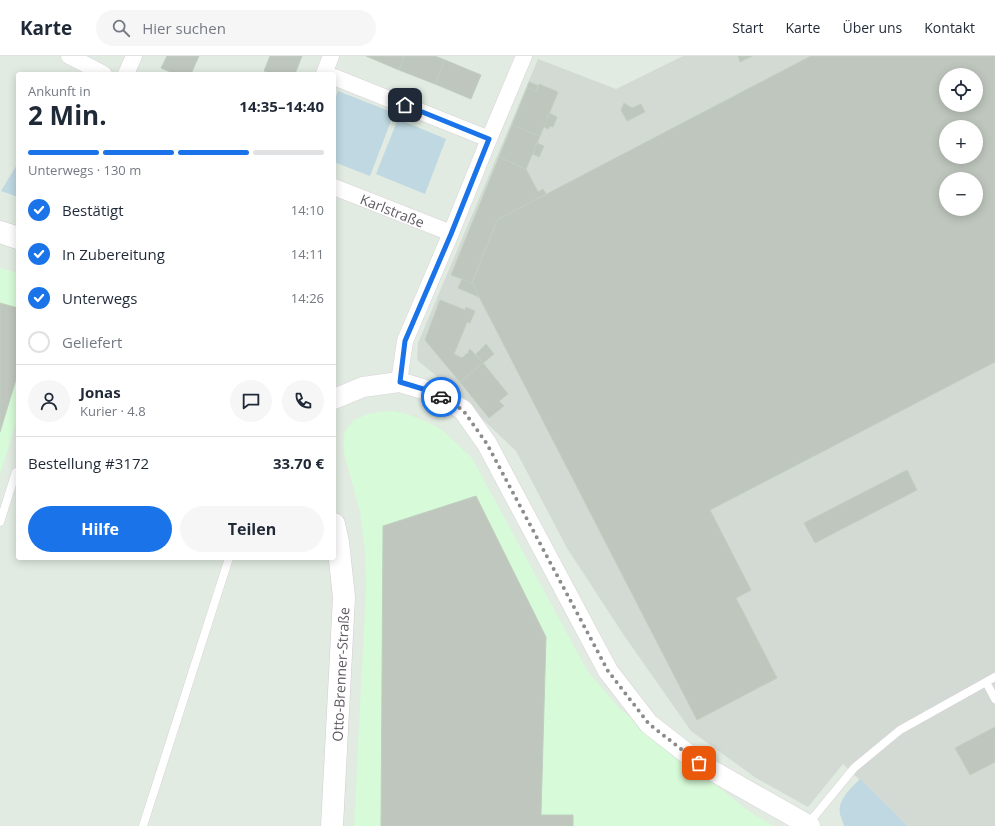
<!DOCTYPE html>
<html lang="de">
<meta charset="utf-8">
<style>
body{margin:0;font-family:"Open Sans",sans-serif;background:#f6f6f7;color:#1f2937;height:100vh;display:flex;flex-direction:column;font-size:15px;white-space:nowrap}
*{box-sizing:border-box;margin:0}
p{font-size:13px;color:#747a83}
.icon{flex:none;width:22px;height:22px;fill:none;stroke:currentColor;stroke-width:2;stroke-linecap:round;stroke-linejoin:round}
.map{position:relative;flex:1;overflow:hidden}
.panel{position:absolute;left:16px;top:16px;width:320px;height:488px;display:flex;flex-direction:column;background:#fff;border-radius:4px;box-shadow:0 2px 10px #0003}
.panel>*{flex:none}
.buttons{position:absolute;left:939px;top:12px;display:grid;gap:8px}
.buttons a{display:grid;place-items:center;width:44px;height:44px;border-radius:50%;background:#fff;box-shadow:0 2px 10px #0003;font-size:20px}
.pin{position:absolute;display:grid;place-items:center;width:34px;height:34px;color:#fff;margin:-17px;border-radius:8px;box-shadow:0 2px 6px #0006}
.courier{position:absolute;display:grid;place-items:center;width:40px;height:40px;margin:-20px;border:3px solid #1a73e8;border-radius:50%;background:#fff;color:#222;box-shadow:0 1px 5px #0007}
.head em{font-style:normal;font-weight:700}
.head div{display:flex;flex-direction:column-reverse}
.head{display:flex;align-items:center;justify-content:space-between;height:68px;padding:0 12px}
h1{font-size:26px;font-weight:700;line-height:30px}
.bar{display:grid;grid-template-columns:repeat(4,1fr);gap:6px 4px;align-content:center;height:48px;padding:0 12px}
.bar i{height:5px;border-radius:3px;background:#e0e1e3}
.bar .selected{background:#1a73e8}
.bar p{grid-column:span 4}
.line{display:flex;align-items:center;gap:10px;padding:0 12px;border-top:1px solid #e0e1e3}
.line div{flex:1}
.round{display:grid;place-items:center;flex:none;width:42px;height:42px;border-radius:21px;background:#f6f6f7}
ol{padding:0 12px;list-style:none}
li{display:flex;align-items:center;gap:12px;height:44px}
li p{margin-inline-start:auto}
li .icon{padding:4px;border-radius:50%;background:#1a73e8;color:#fff;stroke-width:4}
li:last-child{color:#747a83}
li i{width:22px;height:22px;border:2px solid #e0e1e3;border-radius:50%}
.primary-button{display:flex;gap:8px;margin-top:auto;padding:8px 12px}
.primary-button a{flex:1;height:46px;border-radius:24px;background:#1a73e8;color:#fff;font-size:16px;font-weight:700;line-height:46px;text-align:center}
.primary-button a+a{background:#f6f6f7;color:#1f2937}
header{display:flex;align-items:center;gap:24px;box-sizing:border-box;height:56px;padding:0 20px;background:#fff;border-bottom:1px solid #e0e1e3}
header strong{font-size:19px}
nav{display:flex;gap:22px;margin-inline-start:auto;font-size:14px}
.search{width:280px;height:36px;background:#f6f6f7;display:flex;align-items:center;gap:10px;box-sizing:border-box;padding:0 14px;border-radius:22px;color:#747a83;font-size:15px}
.map>svg:first-child{display:block}
.commercial{fill:#d7fad8}
.industrial{fill:#d3dad3;fill-rule:evenodd}
.green{fill:#bfd8e1}
.building{fill:#bec6bd;stroke:#c0cfc0;fill-rule:evenodd}
.lines{fill:none;stroke-linecap:round;stroke-linejoin:round}
.service-casing{stroke:#d9d3d9;stroke-width:9}
.minor-casing{stroke:#d9d3d9;stroke-width:17}
.tertiary-casing{stroke:#d9d3d9;stroke-width:21}
.secondary-casing{stroke:#d3ccd3;stroke-width:23}
.service{stroke:#fff;stroke-width:8}
.minor{stroke:#fff;stroke-width:16}
.tertiary{stroke:#fff;stroke-width:20}
.secondary{stroke:#fff;stroke-width:22}
.done{stroke:#8c8c8d;stroke-width:4;stroke-dasharray:0 7.2}
.route{stroke:#1a73e8;stroke-width:5}
.labels{text-anchor:middle;dominant-baseline:central;stroke-width:3.5;stroke-linejoin:round;paint-order:stroke}
.street-label{font-size:14px;fill:#5f5960;stroke:#fff}
</style>
<header>
<strong>Karte</strong>
<div class="search"><svg class="icon" aria-label="search" viewBox="0 0 24 24"><circle cx="10" cy="10" r="6"/><path d="M15 15l6 6"/></svg>Hier suchen</div>
<nav><a>Start</a><a>Karte</a><a>Über uns</a><a>Kontakt</a></nav>
</header>
<div class="map">
<svg width="995" height="770" viewBox="0 0 995 770">
<rect width="100%" height="100%" fill="#e1ebe1"/>
<path class="commercial" d="M0 212 18 217V360L0 419Z
M393 355 407 358 432 368 443 375 472 402 588 616 620 653 750 756 773 770H354L366 530 365 495 360 456 344 397 343 385 345 375 354 364 368 358 381 356Z"/>
<path class="industrial" d="M683 0H995V770H908L843 708 808 751 756 722 691 675 623 578 567 492 516 395 439 322 417 304 418 287 538 3 616 33ZM946 19H976V49H946ZM946 71H976V101H946ZM946 123H976V153H946Z"/>
<path class="green" d="M338 35 394 57 370 120 334 106V45Z
M398 63 446 83 425 138 376 118Z
M18 107V141L1 135Z
M860 723 908 770H844C843 766 841 762 840 758 837 744 851 732 860 723Z"/>
<path class="building" d="M167 0H199L191 18H175L161 12Z
M270 0H302L295 18H274L264 15Z
M366 0H404L399 14Z
M404 0H435L445 4 435 28 399 14Z
M738 0H752L740 6Z
M811 0H995V306L710 454 751 534 736 542 777 622 697 664 472 227 497 164ZM946 19H976V49H946ZM946 71H976V101H946ZM946 123H976V153H946Z
M445 4 481 19 471 43 435 28Z
M529 26 539 30 536 35 527 32Z
M539 28 558 36 540 80 512 69 527 32 536 35Z
M624 47 632 52 641 48 645 56 627 65 621 54Z
M549 57 557 61 553 71 550 70 548 73 544 71Z
M512 69 540 80 526 113 499 101Z
M537 87 544 90 539 101 533 98Z
M499 101 526 113 538 136 543 133 546 138 497 164 472 227 451 219Z
M462 223 472 227 479 241 458 232Z
M440 244 465 254 466 251 475 255 470 267 467 266 454 298 462 302 469 296 468 295 470 293 483 307 460 326 425 284Z
M0 247 18 252V317L0 376Z
M486 288 494 298 483 307 476 298Z
M483 307 508 338 499 345 504 350 489 362 460 326Z
M907 414 917 434 815 487 804 467Z
M476 440 546 581 541 759H573V770H381L383 470Z
M995 671V706L970 719 955 692Z"/>
<g class="lines">
<defs>
<path id="service" d="M0 466 16 416 18 415
M986 626 995 643
M808 768 854 712 900 674 995 621
M143 770 229 502"/>
<g id="minor">
<path d="M69 0 104 18"/>
<path d="M126 18 134 0"/>
<path d="M324 18 331 0"/>
<path d="M334 21 489 83"/>
<path id="s1" d="M334 131 451 177"/>
<path d="M399 326 405 285 451 177 489 83 524 0"/>
</g>
<path id="tertiary" d="M334 343 363 331 399 326 433 336 463 354 487 388 608 615 649 668 699 707 810 770"/>
<g id="secondary">
<path d="M0 176 18 182"/>
<path id="s2" d="M332 770 344 541 338 486 334 468"/>
</g>
</defs>
<use href="#service" class="service-casing"/>
<use href="#minor" class="minor-casing"/>
<use href="#tertiary" class="tertiary-casing"/>
<use href="#secondary" class="secondary-casing"/>
<use href="#service" class="service"/>
<use href="#minor" class="minor"/>
<use href="#tertiary" class="tertiary"/>
<use href="#secondary" class="secondary"/>
</g>
<g class="lines">
<path class="done" d="M441 341 463 354 487 388 608 615 649 668 699 707"/>
<path class="route" d="M405 49 489 83 451 178 405 285 400 326 433 336 441 341"/>
</g>
<g class="labels">
<g class="street-label">
<text stroke="none"><textPath href="#s1" startOffset="63">Karlstraße</textPath></text>
<text stroke="none"><textPath href="#s2" startOffset="152">Otto-Brenner-Straße</textPath></text>
</g>
</g>
</svg>
<div class="buttons">
<a><svg class="icon" aria-label="locate" viewBox="0 0 24 24"><circle cx="12" cy="12" r="6"/><path d="M12 2v4M12 18v4M2 12h4M18 12h4"/></svg></a>
<a>+</a>
<a>−</a>
</div>
<div class="pin" style="left:699px;top:707px;background:#ea580c"><svg class="icon" aria-label="bag" viewBox="0 0 24 24"><path d="M5 8h14l-1 12H6zM9 8a3 3 0 0 1 6 0"/></svg></div>
<div class="pin" style="left:405px;top:49px;background:#1f2937"><svg class="icon" aria-label="home" viewBox="0 0 24 24"><path d="M3 11l9-7 9 7M6 9v11h12V9"/></svg></div>
<div class="courier" style="left:441px;top:341px"><svg class="icon" aria-label="car" viewBox="0 0 24 24"><path d="M5 17H2v-5l4-1 3-4h7l3 4 3 1v5h-3M9 17h6M6 11h13"/><circle cx="7" cy="17" r="2"/><circle cx="17" cy="17" r="2"/></svg></div>
<section class="panel">
<div class="head"><div><h1>2 Min.</h1><p>Ankunft in</p></div><em>14:35–14:40</em></div>
<div class="bar"><i class="selected"></i><i class="selected"></i><i class="selected"></i><i></i><p>Unterwegs · 130 m</p></div>
<ol>
<li><svg class="icon" aria-label="check" viewBox="0 0 24 24"><path d="M5 12l5 5 9-10"/></svg>Bestätigt<p>14:10</p></li>
<li><svg class="icon" aria-label="check" viewBox="0 0 24 24"><path d="M5 12l5 5 9-10"/></svg>In Zubereitung<p>14:11</p></li>
<li><svg class="icon" aria-label="check" viewBox="0 0 24 24"><path d="M5 12l5 5 9-10"/></svg>Unterwegs<p>14:26</p></li>
<li><i></i>Geliefert</li>
</ol>
<div class="line" style="height:72px"><a class="round"><svg class="icon" aria-label="person" viewBox="0 0 24 24"><circle cx="12" cy="8" r="4"/><path d="M4 21q1-7 8-7t8 7"/></svg></a><div><b>Jonas</b><p>Kurier · 4.8</p></div><a class="round"><svg class="icon" aria-label="chat" viewBox="0 0 24 24"><path d="M4 5h16v11H9l-5 4z"/></svg></a><a class="round"><svg class="icon" aria-label="phone" viewBox="0 0 24 24"><path d="M5 4h4l2 5-3 2q2 4 5 5l2-3 5 2v4C11 20 4 13 5 4z"/></svg></a></div>
<div class="line" style="height:52px"><div>Bestellung #3172</div><b>33.70 €</b></div>
<div class="primary-button"><a>Hilfe</a><a>Teilen</a></div>
</section>
</div>
